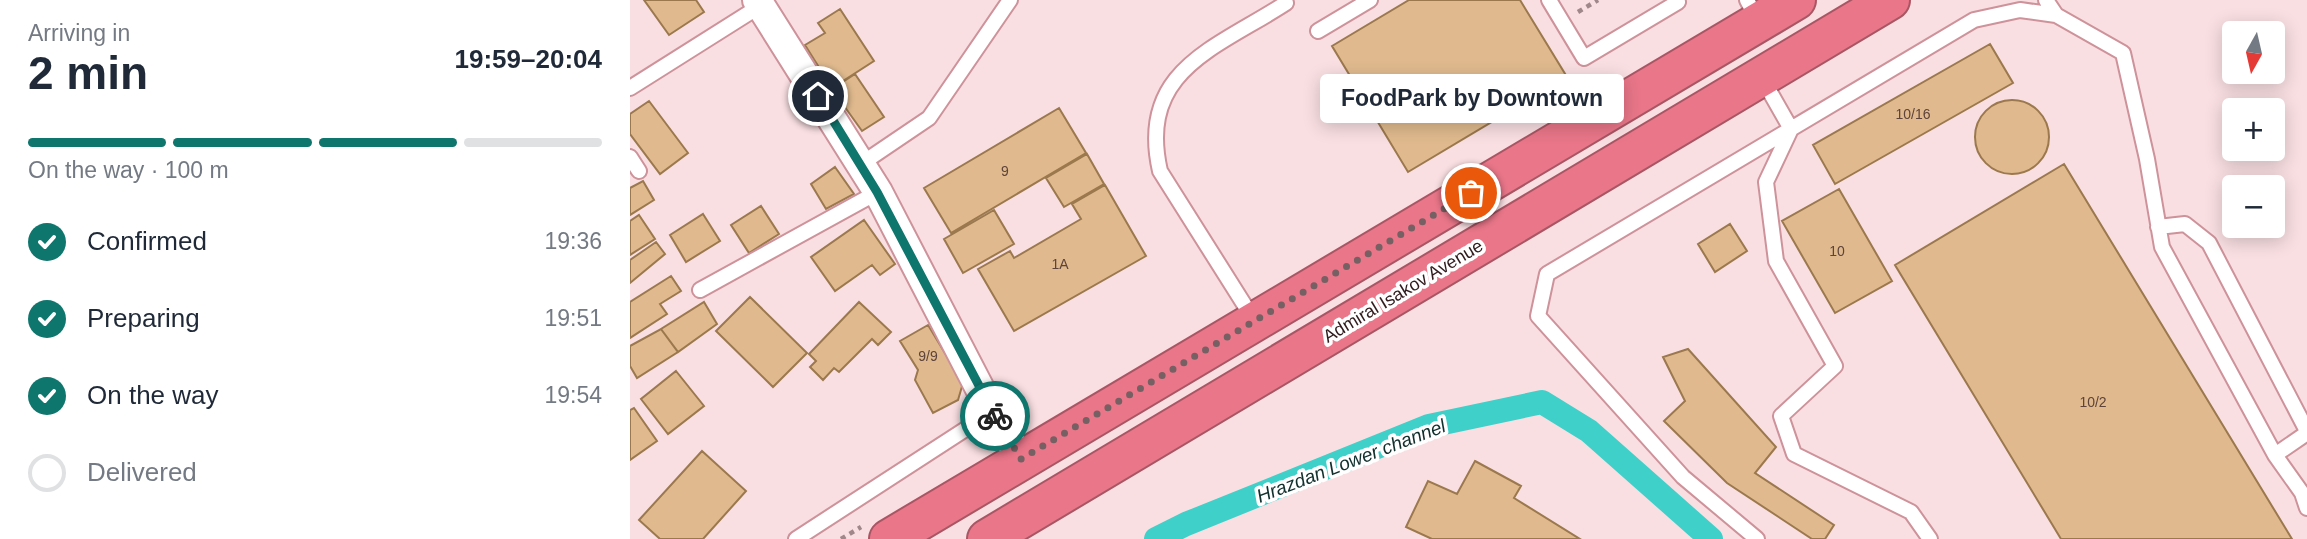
<!DOCTYPE html>
<meta charset="utf-8">
<style>
body{margin:0;font-family:Helvetica,sans-serif;background:#f2f2f3;color:#1f2937;height:100vh;display:flex;flex-direction:column;font-size:26px;white-space:nowrap}
*{box-sizing:border-box;margin:0}
p{font-size:23px;color:#747a83}
.icon{flex:none;width:38px;height:38px;fill:none;stroke:currentColor;stroke-width:2;stroke-linecap:round;stroke-linejoin:round}
.map{position:relative;flex:1;overflow:hidden}
.details{display:flex;flex-direction:column;background:#fff;width:630px}
.details>*{flex:none}
.needle{width:46px;rotate:188deg}
.controls{position:absolute;left:1592px;top:21px;display:grid;gap:14px}
.controls a{display:grid;place-items:center;width:63px;height:63px;border-radius:7px;background:#fff;box-shadow:0 4px 18px #0003;font-size:35px}
.pin{position:absolute;display:grid;place-items:center;width:60px;height:60px;color:#fff;margin:-30px;border:4px solid #fff;border-radius:50%;box-shadow:0 2px 7px #0007}
.courier{position:absolute;display:grid;place-items:center;width:70px;height:70px;margin:-35px;border:5px solid #0f766e;border-radius:50%;background:#fff;color:#222;box-shadow:0 2px 9px #0007}
.bubble{position:absolute;height:49px;border-radius:7px;background:#fff;box-shadow:0 4px 18px #0003;font-size:23px;font-weight:800;line-height:49px;text-align:center}
.headline em{font-style:normal;font-weight:800}
.headline div{display:flex;flex-direction:column-reverse}
.headline{display:flex;align-items:center;justify-content:space-between;height:119px;padding:0 28px}
h1{font-size:46px;font-weight:800;line-height:52px}
.bar{display:grid;grid-template-columns:repeat(4,1fr);gap:10px 7px;align-content:center;height:84px;padding:0 28px}
.bar i{height:9px;border-radius:5px;background:#e0e1e3}
.bar .selected{background:#0f766e}
.bar p{grid-column:span 4}
ol{padding:0 28px;list-style:none}
li{display:flex;align-items:center;gap:21px;height:77px}
li p{margin-inline-start:auto}
li .icon{padding:7px;border-radius:50%;background:#0f766e;color:#fff;stroke-width:4}
li:last-child{color:#747a83}
li i{width:38px;height:38px;border:4px solid #e0e1e3;border-radius:50%}
main{display:flex;flex:1;min-height:0}
.map>svg:first-child{display:block}
.lines{fill:none;stroke-linecap:round;stroke-linejoin:round}
.canal{stroke:#3fd0ca;stroke-width:24}
.building{fill:#e0ba8e;stroke:#9b784d;stroke-width:2}
.lane-casing{stroke:#ce929a;stroke-width:18}
.street-casing{stroke:#ce929a;stroke-width:32}
.highway-casing{stroke:#a95664;stroke-width:42}
.path{stroke:#9f878a;stroke-width:4.5;stroke-dasharray:5 5;stroke-linecap:butt}
.lane{stroke:#fff;stroke-width:14}
.street{stroke:#fff;stroke-width:28}
.highway{stroke:#e97689;stroke-width:38}
.done{stroke:#776063;stroke-width:7;stroke-dasharray:0 12.6}
.route{stroke:#0f766e;stroke-width:9}
.labels{text-anchor:middle;dominant-baseline:central;stroke-width:7;stroke-linejoin:round;paint-order:stroke}
.number-label{font-size:14px;fill:#5d433a}
.street-label{font-size:18px;fill:#311b1e;stroke:#fff}
.water-label{font-size:19px;font-style:italic;fill:#102f2d;stroke:#fff}
</style>
<main>
<section class="details">
<div class="headline"><div><h1>2 min</h1><p>Arriving in</p></div><em>19:59–20:04</em></div>
<div class="bar"><i class="selected"></i><i class="selected"></i><i class="selected"></i><i></i><p>On the way · 100 m</p></div>
<ol>
<li><svg class="icon" aria-label="check" viewBox="0 0 24 24"><path d="M5 12l5 5 9-10"/></svg>Confirmed<p>19:36</p></li>
<li><svg class="icon" aria-label="check" viewBox="0 0 24 24"><path d="M5 12l5 5 9-10"/></svg>Preparing<p>19:51</p></li>
<li><svg class="icon" aria-label="check" viewBox="0 0 24 24"><path d="M5 12l5 5 9-10"/></svg>On the way<p>19:54</p></li>
<li><i></i>Delivered</li>
</ol>
</section>
<div class="map">
<svg width="1677" height="539" viewBox="0 0 1677 539">
<rect width="100%" height="100%" fill="#f9dfe2"/>
<g class="lines">
<path class="canal" d="M526 539 556 524 799 426 912 402 959 431 1081 539"/>
</g>
<path class="building" d="M14 0H66L74 12 39 35Z
M779 0H890L937 77 778 172 702 46Z
M210 9 244 61 202 88 175 45 195 33 188 23Z
M1360 44 1383 83 1205 184 1183 145Z
M225 74 254 117 232 131 202 89Z
M1345 137a37 37 0 1 1 74 0a37 37 0 1 1-74 0Z
M19 101 58 153 30 174 0 134V114Z
M429 108 456 153 321 233 294 188Z
M457 154 474 184 434 207 416 178Z
M1434 164 1662 539H1431L1265 265Z
M205 167 224 194 196 209 181 184Z
M13 181 24 200 0 215V188Z
M475 185 516 256 384 331 348 269 380 251 384 258 451 219 442 204Z
M1209 189 1262 281 1205 313 1152 221Z
M131 206 149 234 119 253 101 225Z
M364 210 384 244 333 273 314 239Z
M73 214 90 241 56 262 40 235Z
M9 215 25 239 0 255V221Z
M234 220 265 264 250 275 242 265 205 291 181 257Z
M1100 224 1117 251 1085 272 1068 244Z
M26 242 35 254 0 283V260Z
M41 276 51 291 30 304 37 314 0 338V302Z
M120 297 177 353 143 387 86 331Z
M74 302 87 324 48 352 31 329Z
M229 302 261 332 248 345 242 339 209 372 204 368 193 380 180 367 186 361 179 354Z
M298 325 333 383 328 400 303 413 285 380 288 370 270 341Z
M31 329 48 352 7 378 0 366V346Z
M1058 349 1146 447 1125 473 1204 525 1195 539H1182L1097 483 1034 421 1055 401 1033 357Z
M46 371 74 406 38 434 11 399Z
M4 408 27 441 0 460V410Z
M72 451 116 491 73 539H30L9 520Z
M845 461 891 486 884 498 950 539H802L776 527 798 481 827 494Z"/>
<g class="lines">
<defs>
<path id="lane" d="M919 0 954 58 1048 2
M1117 0 1128 21
M1416 0 1426 15
M688 31 740 0
M1132 78 1161 129 1136 182 1146 261 1205 366 1151 416 1164 454 1281 512 1300 539
M0 88 130 6
M0 157 9 171
M231 164 299 118 380 0
M1528 227 1555 224 1579 243 1677 431
M70 290 248 192
M624 320 530 171C507 70 587 48 656 3
M1645 455 1677 433
M166 539 362 412
M1127 539 1053 477 908 316 917 274 1344 20 1390 10 1426 15 1493 53 1517 159 1532 247 1645 455 1672 493 1677 508"/>
<path id="street" d="M127 0 248 192 362 412 391 459"/>
<path id="highway" d="M259 539 1166 0
M357 539 1260 0"/>
</defs>
<use href="#lane" class="lane-casing"/>
<use href="#street" class="street-casing"/>
<use href="#highway" class="highway-casing"/>
<path class="path" d="M948 12 968 0
M211 539 231 527"/>
<use href="#lane" class="lane"/>
<use href="#street" class="street"/>
<use href="#highway" class="highway"/>
</g>
<g class="lines">
<path class="done" d="M365 416 391 459 841 193"/>
<path class="route" d="M188 96 247 192 365 416"/>
</g>
<g class="labels">
<g class="number-label">
<text x="1283" y="114">10/16</text>
<text x="375" y="171">9</text>
<text x="1207" y="251">10</text>
<text x="430" y="264">1А</text>
<text x="298" y="356">9/9</text>
<text x="1463" y="402">10/2</text>
</g>
<g class="street-label">
<text transform="translate(773 291) rotate(-31)">Admiral Isakov Avenue</text>
</g>
<g class="water-label">
<text transform="translate(721 461) rotate(-21)">Hrazdan Lower channel</text>
</g>
</g>
</svg>
<div class="controls">
<a><svg class="needle" viewBox="-14 -14 28 28"><path d="M0-13l5 13h-10z" fill="#e53935"/><path d="M0 13l5-13h-10z" fill="#747a83"/></svg></a>
<a>+</a>
<a>−</a>
</div>
<div class="pin" style="left:841px;top:193px;background:#ea580c"><svg class="icon" aria-label="bag" viewBox="0 0 24 24"><path d="M5 8h14l-1 12H6zM9 8a3 3 0 0 1 6 0"/></svg></div>
<div class="pin" style="left:188px;top:96px;background:#1f2937"><svg class="icon" aria-label="home" viewBox="0 0 24 24"><path d="M3 11l9-7 9 7M6 9v11h12V9"/></svg></div>
<div class="courier" style="left:365px;top:416px"><svg class="icon" aria-label="bike" viewBox="0 0 24 24"><circle cx="6" cy="16" r="4"/><circle cx="18" cy="16" r="4"/><path d="M6 16l4-8h5l3 8M10 8l3 8H6M13 5h3"/></svg></div>
<div class="bubble" style="left:690px;top:74px;width:304px">FoodPark by Downtown</div>
</div>
</main>
